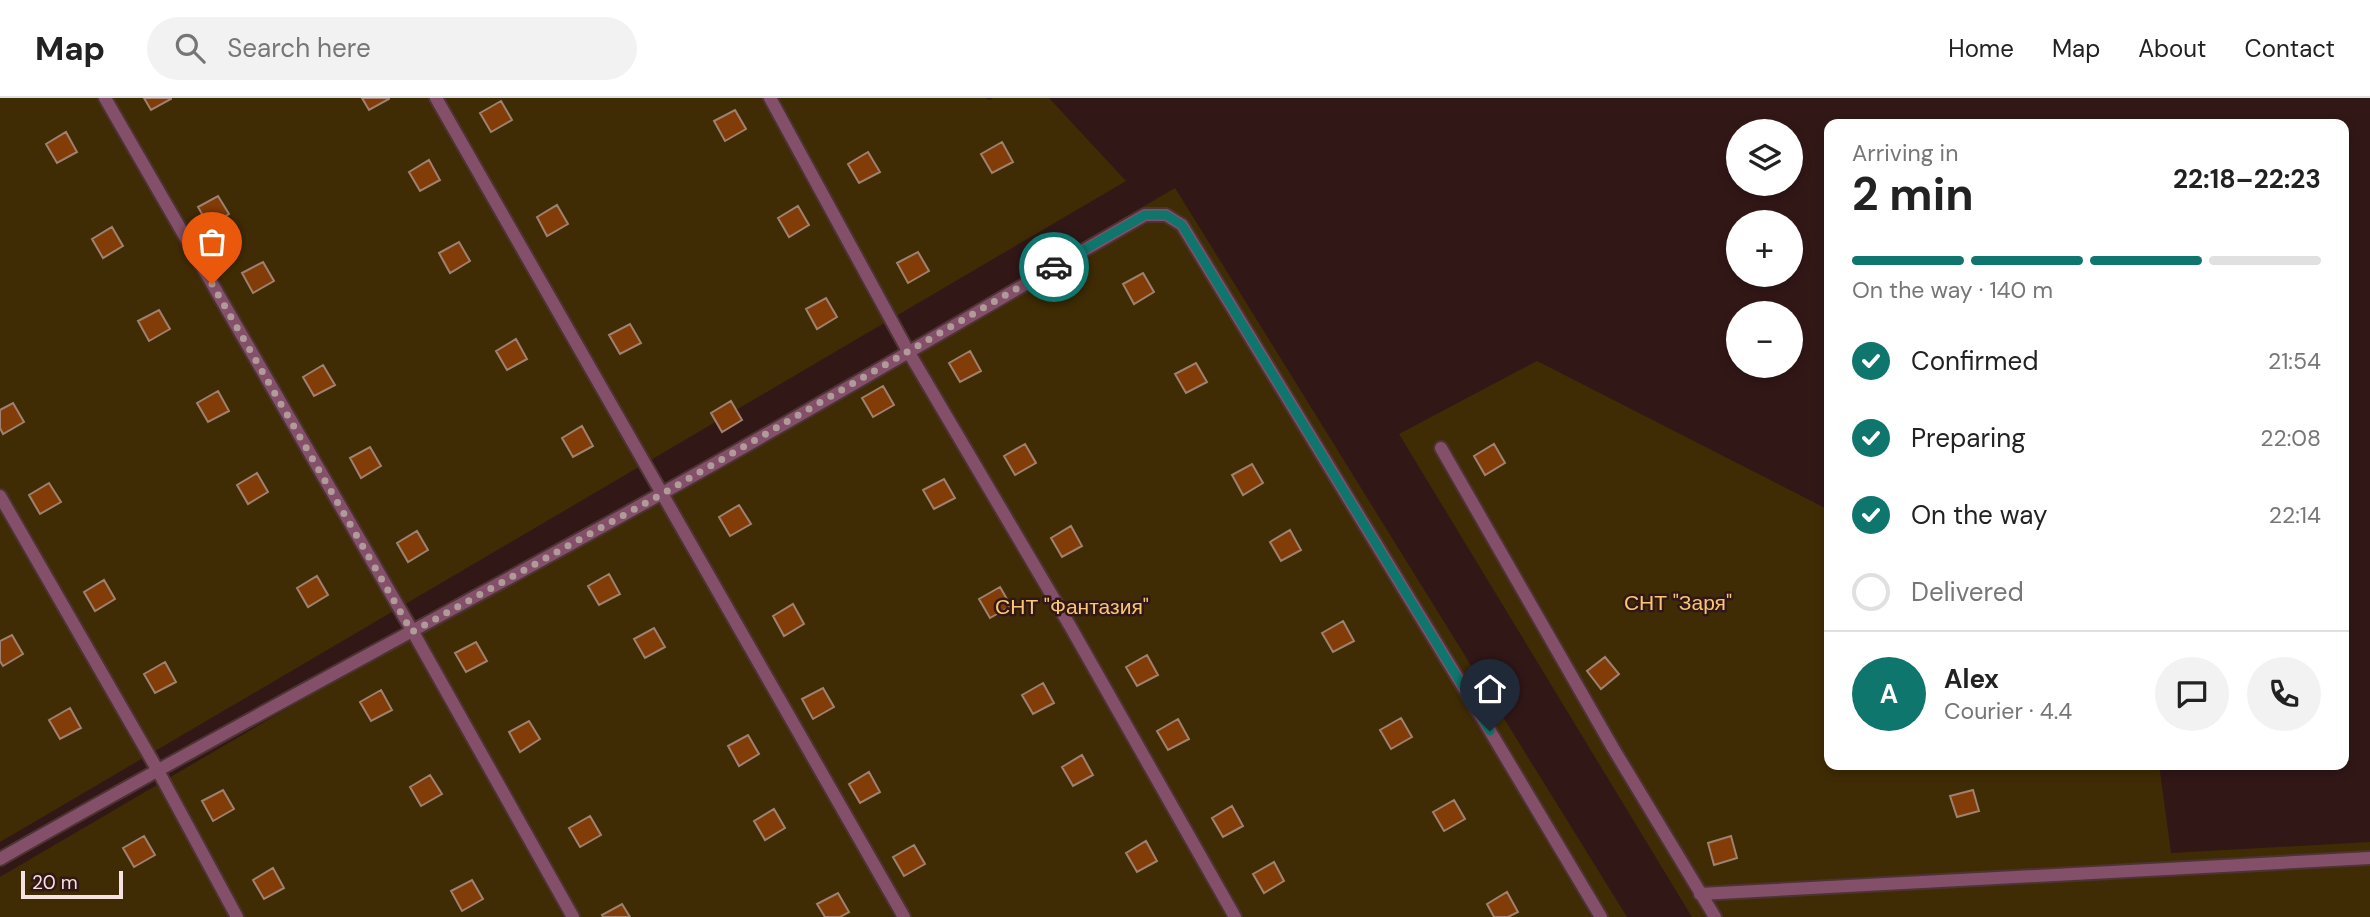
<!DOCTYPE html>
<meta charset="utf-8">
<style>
body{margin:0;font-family:"DM Sans",sans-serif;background:#f2f2f2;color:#222;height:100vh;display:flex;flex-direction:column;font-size:26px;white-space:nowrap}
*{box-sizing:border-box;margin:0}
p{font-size:23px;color:#767676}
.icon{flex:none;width:38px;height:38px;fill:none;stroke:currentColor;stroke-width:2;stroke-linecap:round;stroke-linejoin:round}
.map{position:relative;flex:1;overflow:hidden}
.panel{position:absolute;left:1824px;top:21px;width:525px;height:651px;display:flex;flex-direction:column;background:#fff;border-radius:14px;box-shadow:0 4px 10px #0003}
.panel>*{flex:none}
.buttons{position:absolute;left:1726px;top:21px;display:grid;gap:14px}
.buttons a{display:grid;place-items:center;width:77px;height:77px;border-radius:50%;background:#fff;box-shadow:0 4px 10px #0003;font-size:35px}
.scale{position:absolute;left:21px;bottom:18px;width:102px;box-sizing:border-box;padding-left:7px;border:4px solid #f6e2e1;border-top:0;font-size:19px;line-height:24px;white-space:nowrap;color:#f6e2e1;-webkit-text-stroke:5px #321717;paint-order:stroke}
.pin{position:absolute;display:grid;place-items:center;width:60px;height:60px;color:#fff;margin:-72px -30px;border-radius:50% 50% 50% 0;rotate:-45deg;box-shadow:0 0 7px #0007}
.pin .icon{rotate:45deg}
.courier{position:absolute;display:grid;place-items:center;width:70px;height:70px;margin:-35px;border:5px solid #0f766e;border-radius:50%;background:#fff;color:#222;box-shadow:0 2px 9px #0007}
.overview em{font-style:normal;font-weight:700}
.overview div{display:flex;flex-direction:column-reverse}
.overview{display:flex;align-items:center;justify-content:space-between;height:119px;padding:0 28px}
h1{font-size:46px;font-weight:700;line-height:52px}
.bar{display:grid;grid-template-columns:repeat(4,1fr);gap:10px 7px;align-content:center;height:84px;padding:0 28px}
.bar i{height:9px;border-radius:5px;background:#e0e0e0}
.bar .active{background:#0f766e}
.bar p{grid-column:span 4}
.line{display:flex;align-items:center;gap:18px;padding:0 28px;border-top:2px solid #e0e0e0}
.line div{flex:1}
.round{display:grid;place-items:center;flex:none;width:74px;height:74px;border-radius:37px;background:#f2f2f2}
ol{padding:0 28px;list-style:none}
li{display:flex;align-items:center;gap:21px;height:77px}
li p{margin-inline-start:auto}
li .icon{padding:7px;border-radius:50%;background:#0f766e;color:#fff;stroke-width:4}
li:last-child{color:#767676}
li i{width:38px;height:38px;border:4px solid #e0e0e0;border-radius:50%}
header{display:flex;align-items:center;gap:42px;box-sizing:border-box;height:98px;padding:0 35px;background:#fff;border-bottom:2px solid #e0e0e0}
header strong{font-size:33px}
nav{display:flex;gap:38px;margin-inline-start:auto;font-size:24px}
.search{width:490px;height:63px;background:#f2f2f2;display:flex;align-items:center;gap:18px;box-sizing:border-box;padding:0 24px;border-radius:38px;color:#767676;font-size:26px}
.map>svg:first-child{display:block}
.green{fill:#402c04}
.building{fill:#823c07;stroke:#9f8171;stroke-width:2}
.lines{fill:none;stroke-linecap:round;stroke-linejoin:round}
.service-casing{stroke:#4d3333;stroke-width:16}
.service{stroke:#845069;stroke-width:12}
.done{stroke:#b19b9a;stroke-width:7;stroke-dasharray:0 12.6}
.route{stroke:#0f766e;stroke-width:9}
.labels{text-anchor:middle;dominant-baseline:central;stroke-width:5;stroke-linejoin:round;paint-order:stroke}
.park-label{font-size:21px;fill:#f7c775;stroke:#321717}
</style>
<header>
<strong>Map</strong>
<div class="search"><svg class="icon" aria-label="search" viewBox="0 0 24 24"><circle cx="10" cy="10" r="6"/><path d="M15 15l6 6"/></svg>Search here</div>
<nav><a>Home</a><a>Map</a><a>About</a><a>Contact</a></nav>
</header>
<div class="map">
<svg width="2370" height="819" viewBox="0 0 2370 819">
<rect width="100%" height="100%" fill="#321717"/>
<path class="green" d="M0 0H985L990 2 993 0H1049L1126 83 0 744Z
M1175 90 1627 819H0V779Z
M1537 263 1829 412V667H2159L2171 755 2370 744V819H1692L1399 336Z"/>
<path class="building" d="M144 0H171V1L151 12Z
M362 0H389V1L369 12Z
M501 3 512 22 491 34 480 15Z
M735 12 746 31 725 43 714 23Z
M66 34 77 54 57 65 46 46Z
M1002 44 1013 64 992 75 981 56Z
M868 54 880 74 859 85 848 66Z
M429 62 440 82 420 93 409 74Z
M218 98 229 116 209 128 198 109Z
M557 107 568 126 547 138 537 119Z
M798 108 809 127 789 139 778 120Z
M112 129 123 148 103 160 92 141Z
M459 144 470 163 450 175 439 155Z
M918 154 929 173 908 185 897 165Z
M263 164 274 183 253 195 242 175Z
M1143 175 1154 194 1134 206 1123 186Z
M826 200 837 219 817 231 806 211Z
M159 212 170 231 149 243 138 223Z
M630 226 641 245 620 256 609 237Z
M516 241 527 261 507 272 496 253Z
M970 253 981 273 960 284 949 265Z
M1196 265 1207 284 1186 295 1175 276Z
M323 267 335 287 314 298 303 279Z
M883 288 894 307 873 319 862 300Z
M218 293 229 313 208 324 197 305Z
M731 303 742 322 722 334 711 315Z
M13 305 24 324 3 336 0 330V312Z
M582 328 593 348 573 359 562 340Z
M1025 346 1036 365 1015 377 1004 358Z
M1494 346 1505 365 1485 377 1474 358Z
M370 349 381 368 361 380 350 360Z
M1252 366 1263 385 1243 397 1232 377Z
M257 375 268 394 248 406 237 387Z
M944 381 955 400 934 411 923 392Z
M49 385 61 404 40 416 29 397Z
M739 407 751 426 730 438 719 419Z
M1071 428 1082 448 1062 459 1051 440Z
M1290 432 1301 452 1281 463 1270 444Z
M417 433 428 452 408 464 397 445Z
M609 476 620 496 599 507 588 488Z
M317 478 328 497 308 509 297 490Z
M104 482 115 501 95 513 84 494Z
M1000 489 1011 508 990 520 979 501Z
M793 506 804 526 784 538 773 518Z
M1343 523 1354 543 1333 554 1322 535Z
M654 530 665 549 645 560 634 541Z
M12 537 23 556 3 568 0 563V543Z
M476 544 487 563 466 574 455 555Z
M1147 557 1158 577 1137 588 1126 569Z
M1605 559 1619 576 1601 591 1587 573Z
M165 564 176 584 155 595 144 576Z
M1043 585 1054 605 1033 616 1022 597Z
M823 590 834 609 813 621 802 601Z
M381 592 392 612 371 623 360 604Z
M70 610 81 630 60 641 49 622Z
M1401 620 1412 639 1391 651 1380 632Z
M1178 621 1189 641 1168 652 1157 633Z
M529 623 540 641 520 654 509 634Z
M748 637 759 656 739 668 728 648Z
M1082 657 1093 677 1073 688 1062 669Z
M869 674 880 694 860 705 849 686Z
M430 677 442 696 421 708 410 689Z
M223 692 234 711 213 723 202 703Z
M1973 692 1979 713 1957 719 1950 698Z
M1454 702 1465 721 1444 733 1433 714Z
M1232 708 1243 728 1223 739 1212 720Z
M774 711 785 730 765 742 754 723Z
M590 718 601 737 580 749 569 730Z
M144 738 155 757 134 769 123 750Z
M1731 738 1737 760 1714 767 1708 745Z
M1146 743 1157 763 1137 774 1126 755Z
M914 747 925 766 904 778 893 759Z
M1274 764 1284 783 1264 795 1253 776Z
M273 770 284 790 264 801 253 782Z
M472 782 483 801 462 813 451 793Z
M1507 794 1518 814 1508 819H1494L1487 806Z
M838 795 849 814 840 819H825L817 806Z
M622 806 630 819H603L602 817Z"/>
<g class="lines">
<defs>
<path id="service" d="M105 0 413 534 573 819
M436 0 904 819
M770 0 908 253 1070 528 1235 819
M1441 350 1613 650 1715 819
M0 398 157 671 237 819
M0 761C218 636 440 520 659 397 822 306 983 210 1145 117H1166L1182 127 1490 633 1601 819
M1700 796 2370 760"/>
</defs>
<use href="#service" class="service-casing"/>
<use href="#service" class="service"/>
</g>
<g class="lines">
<path class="done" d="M212 186 412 534 662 396 1054 169"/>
<path class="route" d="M1054 169 1145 117H1166L1182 127 1490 633"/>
</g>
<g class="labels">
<g class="park-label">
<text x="1678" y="505">СНТ "Заря"</text>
<text x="1072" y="509">СНТ "Фантазия"</text>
</g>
</g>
</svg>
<div class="buttons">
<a><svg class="icon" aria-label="layers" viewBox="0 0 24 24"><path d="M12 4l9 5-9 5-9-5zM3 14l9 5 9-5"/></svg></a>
<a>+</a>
<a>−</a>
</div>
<div class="scale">20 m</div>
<div class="pin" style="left:212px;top:186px;background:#ea580c"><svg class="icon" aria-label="bag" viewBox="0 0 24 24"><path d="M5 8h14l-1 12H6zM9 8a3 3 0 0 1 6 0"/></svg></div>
<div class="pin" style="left:1490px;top:633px;background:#1f2937"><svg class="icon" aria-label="home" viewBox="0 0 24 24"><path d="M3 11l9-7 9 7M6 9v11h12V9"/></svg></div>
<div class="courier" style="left:1054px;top:169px"><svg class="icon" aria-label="car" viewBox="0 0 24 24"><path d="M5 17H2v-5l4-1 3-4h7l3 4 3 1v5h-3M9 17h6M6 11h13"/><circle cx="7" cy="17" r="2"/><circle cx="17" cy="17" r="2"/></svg></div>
<section class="panel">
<div class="overview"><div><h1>2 min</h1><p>Arriving in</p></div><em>22:18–22:23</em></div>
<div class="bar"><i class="active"></i><i class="active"></i><i class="active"></i><i></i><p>On the way · 140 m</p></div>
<ol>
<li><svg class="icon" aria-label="check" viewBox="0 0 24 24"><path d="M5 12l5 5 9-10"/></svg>Confirmed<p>21:54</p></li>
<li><svg class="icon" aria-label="check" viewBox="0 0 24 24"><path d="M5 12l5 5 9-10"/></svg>Preparing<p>22:08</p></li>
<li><svg class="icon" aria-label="check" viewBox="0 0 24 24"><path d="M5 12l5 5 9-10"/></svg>On the way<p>22:14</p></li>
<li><i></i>Delivered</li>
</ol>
<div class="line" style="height:126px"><b class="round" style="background:#0f766e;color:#fff">A</b><div><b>Alex</b><p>Courier · 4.4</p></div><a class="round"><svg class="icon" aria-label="chat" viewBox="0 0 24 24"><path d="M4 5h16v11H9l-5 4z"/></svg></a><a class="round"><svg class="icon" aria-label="phone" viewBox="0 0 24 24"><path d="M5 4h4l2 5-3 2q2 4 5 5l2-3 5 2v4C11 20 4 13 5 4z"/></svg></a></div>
</section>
</div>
